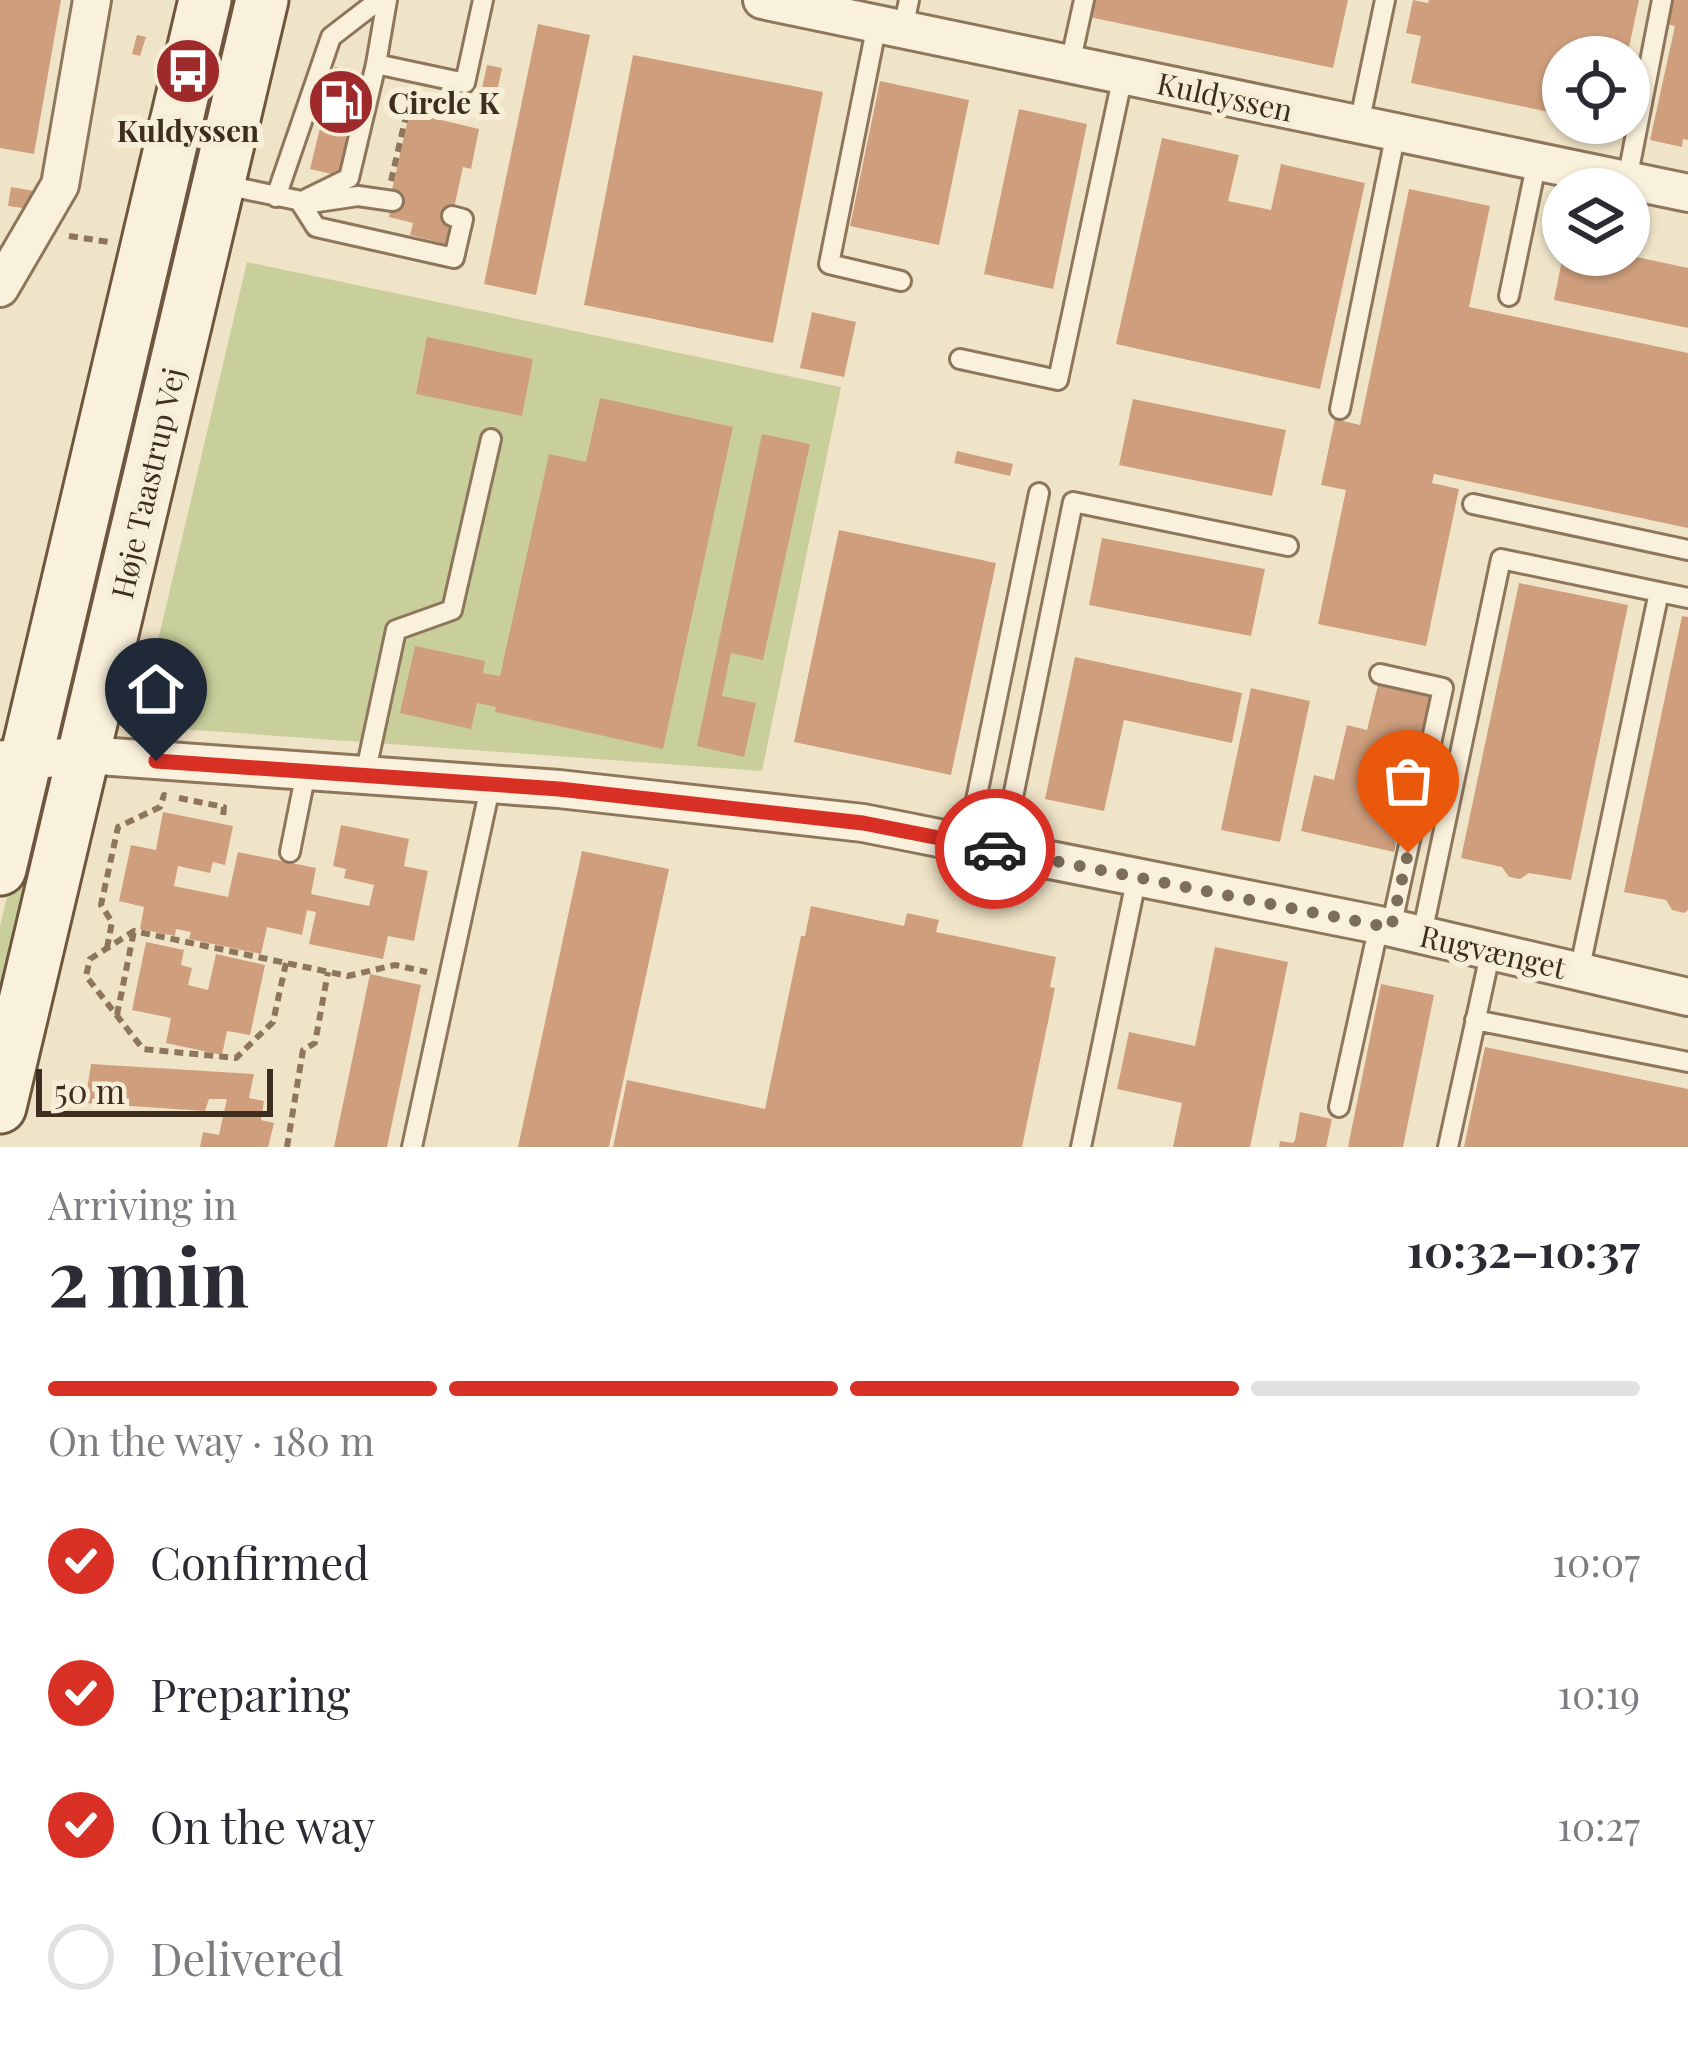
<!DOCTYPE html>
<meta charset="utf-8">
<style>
body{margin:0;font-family:"Playfair Display",serif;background:#f7f7f7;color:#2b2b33;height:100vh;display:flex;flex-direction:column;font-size:45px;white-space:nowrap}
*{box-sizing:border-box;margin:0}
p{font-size:39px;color:#7c7c81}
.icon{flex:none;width:66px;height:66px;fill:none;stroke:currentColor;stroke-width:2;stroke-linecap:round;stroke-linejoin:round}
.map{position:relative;height:1147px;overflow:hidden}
.drawer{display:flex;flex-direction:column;background:#fff;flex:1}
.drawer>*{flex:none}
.tools{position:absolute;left:1542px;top:36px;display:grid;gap:24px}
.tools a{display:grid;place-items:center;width:108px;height:108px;border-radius:50%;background:#fff;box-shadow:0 3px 9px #0004;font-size:60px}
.scale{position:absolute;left:36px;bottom:30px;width:237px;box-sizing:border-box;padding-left:12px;border:6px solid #3d2e20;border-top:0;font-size:33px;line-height:42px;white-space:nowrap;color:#3d2e20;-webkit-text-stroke:9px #f7eed8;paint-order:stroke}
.pin{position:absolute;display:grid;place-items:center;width:102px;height:102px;color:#fff;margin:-123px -51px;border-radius:50% 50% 50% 0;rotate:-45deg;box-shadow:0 0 12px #0007}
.pin .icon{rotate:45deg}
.courier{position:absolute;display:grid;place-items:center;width:120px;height:120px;margin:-60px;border:9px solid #d93025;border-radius:50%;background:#fff;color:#222;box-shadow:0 3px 15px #0007}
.head em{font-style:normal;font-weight:700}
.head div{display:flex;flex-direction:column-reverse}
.head{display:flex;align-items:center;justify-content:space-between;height:204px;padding:0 48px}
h1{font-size:78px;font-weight:700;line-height:90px}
.bar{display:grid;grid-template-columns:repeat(4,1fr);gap:18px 12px;align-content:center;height:144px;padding:0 48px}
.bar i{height:15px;border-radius:9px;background:#e1e1e2}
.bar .on{background:#d93025}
.bar p{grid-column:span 4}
ol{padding:0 48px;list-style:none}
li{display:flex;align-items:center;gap:36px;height:132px}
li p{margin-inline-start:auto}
li .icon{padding:12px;border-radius:50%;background:#d93025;color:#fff;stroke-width:4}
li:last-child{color:#7c7c81}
li i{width:66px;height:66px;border:6px solid #e1e1e2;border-radius:50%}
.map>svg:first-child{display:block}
.green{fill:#c9cf9b}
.building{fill:#cf9f7d}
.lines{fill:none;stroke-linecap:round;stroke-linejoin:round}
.lane-casing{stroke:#8d765c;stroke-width:24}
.street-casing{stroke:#8d765c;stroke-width:42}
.secondary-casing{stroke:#6f573f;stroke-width:57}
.path{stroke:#8d765c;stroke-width:6;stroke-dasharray:9 6;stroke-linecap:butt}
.lane{stroke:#faf1dc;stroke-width:18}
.street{stroke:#faf1dc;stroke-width:36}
.secondary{stroke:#faf1dc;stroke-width:51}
.done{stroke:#7c6e5b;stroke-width:12;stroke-dasharray:0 21.6}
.route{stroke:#d93025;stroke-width:15}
.labels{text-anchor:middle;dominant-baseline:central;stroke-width:12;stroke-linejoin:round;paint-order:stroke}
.street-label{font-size:30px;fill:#3d2e20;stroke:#f7eed8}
.poi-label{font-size:30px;font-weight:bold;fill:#3d2e20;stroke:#f7eed8;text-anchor:start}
</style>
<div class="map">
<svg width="1688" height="1147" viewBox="0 0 1688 1147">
<rect width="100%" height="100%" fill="#f0e4c8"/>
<path class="green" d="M225 0H239L79 678 62 673Z
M247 262 841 387 762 771 182 729 148 683Z
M22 834 41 837 0 1011V926Z"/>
<path class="building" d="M0 0H61L34 154 0 148Z
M1093 0H1348L1333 68 1089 17Z
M1413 0 1428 3 1429 0H1639L1627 57H1563V115L1411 83 1421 36 1406 33Z
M1671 0H1688V140L1683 139 1682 147 1650 140 1675 26 1666 24Z
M538 24 590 35 536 295 484 284Z
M137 35 146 37 140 56 132 54Z
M633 55 823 92 773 343 584 305Z
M487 65 502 68 495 101 480 98Z
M335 67 368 75 344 177 310 169Z
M880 81 969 100 939 245 850 226Z
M413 97 440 103 437 119 479 129 471 169 463 167 446 244 410 235 413 223 389 217 394 194H391Z
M1019 109 1087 124 1053 289 984 274Z
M1162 138 1239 155 1228 201 1271 210 1281 164 1365 183 1320 389 1116 344Z
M11 187 34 191 31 209 8 206Z
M1409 189 1490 206 1469 307 1688 353V528L1434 474 1432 483 1459 489 1426 646 1318 624 1346 490 1321 485 1335 419 1360 425Z
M1563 255H1627L1688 268V328L1554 300Z
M812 312 856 322 844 377 800 368Z
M427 337 533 359 522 416 416 394Z
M600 398 733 427 663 749 495 712 496 707 477 703 471 729 400 713 415 646 485 661 483 673 500 676 549 454 586 462Z
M1133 399 1286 430 1272 496 1119 465Z
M762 434 810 444 763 660 731 653 722 696 756 703 744 757 697 746Z
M957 451 1013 464 1010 476 954 463Z
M839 530 996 563 951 775 794 742Z
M1102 538 1265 569 1251 636 1089 605Z
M1519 583 1628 605 1571 880 1529 873 1520 879 1509 877 1502 867 1461 858Z
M1682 616 1688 617V910L1684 913 1672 910 1666 900 1624 892Z
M1075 657 1242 693 1232 743 1124 720 1104 811 1045 799Z
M1378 685 1430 697 1394 852 1301 831 1314 775 1334 780 1347 725 1367 730Z
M1251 688 1310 701 1280 842 1221 830Z
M163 812 233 826 225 865 213 862 210 873 178 866 174 886 228 897 238 852 316 868 311 894 369 906 374 885 344 878 346 869 333 866 341 825 409 839 404 866 428 871 414 941 388 936 383 959 309 944 316 912 307 910 302 935 267 927 261 954 189 939 191 932 176 929 175 936 140 929 144 907 119 901 131 845 156 850Z
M582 851 669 869 609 1147H518Z
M811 906 904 926 907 913 939 920 936 932 1056 957 1050 987 1055 988 1022 1147H613L627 1080 765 1109 801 936H805Z
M146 942 184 950 181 965 192 968 188 985 208 990 216 954 265 965 250 1035 227 1031 222 1055 166 1043 171 1018 132 1010Z
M1215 947 1288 962 1250 1147H1173L1182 1103 1117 1089 1129 1032 1195 1046Z
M370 974 421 985 387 1147H334Z
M1381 984 1434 995 1403 1147H1348Z
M1485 1047 1688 1089V1147H1464Z
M91 1064 254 1074 249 1098 264 1101 261 1120 274 1123 268 1147H200L203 1132 219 1135 227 1099H209L205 1111 85 1103Z
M1300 1112 1332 1119 1326 1147H1279L1280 1141 1293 1143 1295 1140Z"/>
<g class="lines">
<defs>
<path id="lane" d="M877 24 829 264 901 281
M903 29 909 0
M376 64 465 83 483 0
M1070 64 1084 0
M1359 124 1385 0
M1627 180 1662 0
M220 184 311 203 358 196 393 201
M276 197 331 37 379 0
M300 202 349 178 376 64 387 0
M300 202 316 227 454 258 463 219 452 216
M1509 296 1537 161
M960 359 1058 380 1123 75
M1340 409 1396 132
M1473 504 1688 550
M1659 592 1688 598
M1380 674 1443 688 1391 928
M365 775 396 630 452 610 491 439
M967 844 1039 493
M1002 851 1073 502 1288 546
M290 852 306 772
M1422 934 1501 559 1659 592 1579 972
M1475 1020 1688 1062
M1339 1107 1379 925
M412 1147 491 783
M1081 1147 1137 876
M1448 1147 1491 950"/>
<path id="street" d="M762 0 1688 193
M0 288 60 185 92 0
M4 759 26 761 85 755 559 789 863 823 1379 925 1688 997"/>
<path id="secondary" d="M0 869 205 0
M0 1107 262 0"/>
</defs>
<use href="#lane" class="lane-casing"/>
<use href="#street" class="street-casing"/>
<use href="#secondary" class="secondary-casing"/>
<path class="path" d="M391 181 411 94
M69 236 109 242
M179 798 224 807 223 817
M107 948 112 922 101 905 118 827 160 807 164 795 166 796
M286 963 273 1022 236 1058 143 1049 86 976 90 959 134 931 348 976 395 965 427 972
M117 1015 134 931
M287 1147 303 1050 315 1043 328 972"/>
<use href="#lane" class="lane"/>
<use href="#street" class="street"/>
<use href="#secondary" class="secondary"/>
</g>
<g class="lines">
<path class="done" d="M995 849 1391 928 1408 853"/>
<path class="route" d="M156 761 559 789 863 823 995 849"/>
</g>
<defs>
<symbol id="bus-disc" viewBox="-11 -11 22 22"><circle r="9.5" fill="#9e2a2b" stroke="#f7eed8"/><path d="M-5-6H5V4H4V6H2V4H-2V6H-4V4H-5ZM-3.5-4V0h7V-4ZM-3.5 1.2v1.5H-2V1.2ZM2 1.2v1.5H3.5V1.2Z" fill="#fff"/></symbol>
<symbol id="fuel-disc" viewBox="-11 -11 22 22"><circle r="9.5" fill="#9e2a2b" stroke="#f7eed8"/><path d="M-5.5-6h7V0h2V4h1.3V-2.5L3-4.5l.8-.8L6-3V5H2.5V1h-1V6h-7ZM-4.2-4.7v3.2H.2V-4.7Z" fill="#fff"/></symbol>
</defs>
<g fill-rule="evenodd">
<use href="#bus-disc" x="150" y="33" width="76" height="76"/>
<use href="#fuel-disc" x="303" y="64" width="76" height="76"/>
</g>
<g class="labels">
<g class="street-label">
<text transform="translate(1225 96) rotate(12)">Kuldyssen</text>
<text transform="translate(147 483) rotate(-77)">Høje Taastrup Vej</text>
<text transform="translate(1493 951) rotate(13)">Rugvænget</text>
</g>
<g class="poi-label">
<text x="388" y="102">Circle K</text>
<text x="188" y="130" text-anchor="middle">Kuldyssen</text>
</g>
</g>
</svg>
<div class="tools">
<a><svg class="icon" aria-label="locate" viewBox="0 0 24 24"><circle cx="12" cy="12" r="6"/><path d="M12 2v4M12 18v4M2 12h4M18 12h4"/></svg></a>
<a><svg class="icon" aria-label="layers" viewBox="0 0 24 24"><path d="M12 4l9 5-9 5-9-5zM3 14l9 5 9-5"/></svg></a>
</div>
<div class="scale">50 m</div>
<div class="pin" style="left:1408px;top:853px;background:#ea580c"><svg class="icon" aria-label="bag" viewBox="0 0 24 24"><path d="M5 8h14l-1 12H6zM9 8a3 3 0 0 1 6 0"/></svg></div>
<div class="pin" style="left:156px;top:761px;background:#1f2937"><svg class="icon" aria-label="home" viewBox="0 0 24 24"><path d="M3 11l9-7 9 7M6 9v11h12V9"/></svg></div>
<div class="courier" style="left:995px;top:849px"><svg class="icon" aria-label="car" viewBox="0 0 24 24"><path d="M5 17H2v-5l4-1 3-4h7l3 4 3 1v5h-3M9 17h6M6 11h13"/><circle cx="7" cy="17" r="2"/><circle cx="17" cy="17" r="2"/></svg></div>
</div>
<section class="drawer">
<div class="head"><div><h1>2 min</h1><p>Arriving in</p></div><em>10:32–10:37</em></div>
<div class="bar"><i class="on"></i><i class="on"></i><i class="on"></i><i></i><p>On the way · 180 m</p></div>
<ol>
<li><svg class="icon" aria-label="check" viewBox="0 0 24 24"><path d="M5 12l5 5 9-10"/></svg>Confirmed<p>10:07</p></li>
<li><svg class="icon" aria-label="check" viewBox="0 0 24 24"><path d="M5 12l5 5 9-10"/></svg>Preparing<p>10:19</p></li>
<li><svg class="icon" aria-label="check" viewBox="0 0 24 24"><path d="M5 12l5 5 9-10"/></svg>On the way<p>10:27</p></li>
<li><i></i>Delivered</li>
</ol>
</section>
